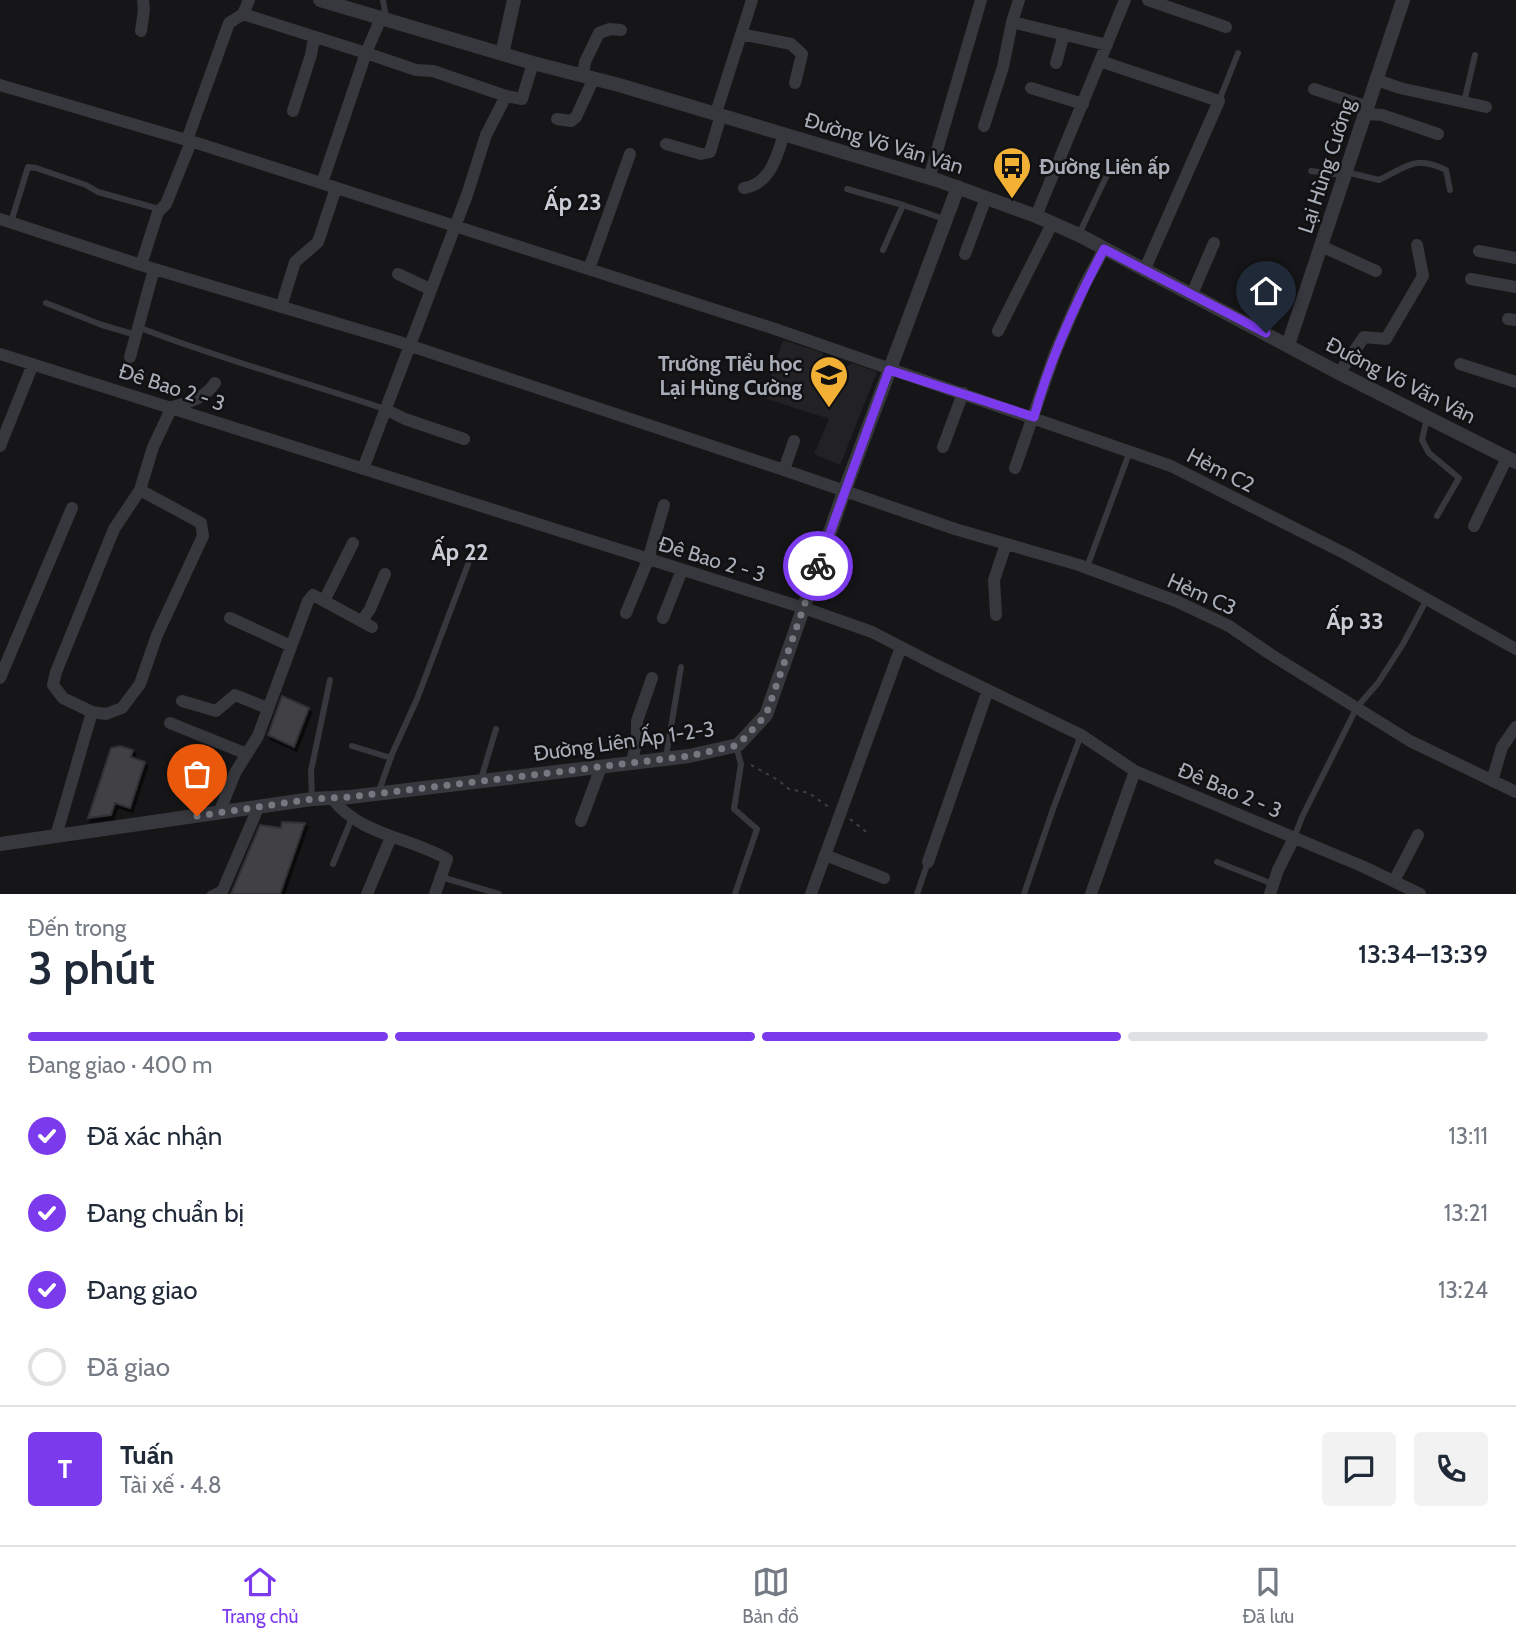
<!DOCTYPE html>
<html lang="vi">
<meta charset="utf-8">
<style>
body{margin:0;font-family:Cabin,sans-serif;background:#f2f2f3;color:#1f2937;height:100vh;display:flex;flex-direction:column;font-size:26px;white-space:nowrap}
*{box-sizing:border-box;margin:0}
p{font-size:23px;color:#747a83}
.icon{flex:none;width:38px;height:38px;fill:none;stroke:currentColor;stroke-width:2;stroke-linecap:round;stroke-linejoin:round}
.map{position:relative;height:894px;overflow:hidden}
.drawer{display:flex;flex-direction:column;background:#fff;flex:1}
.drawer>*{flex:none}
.pin{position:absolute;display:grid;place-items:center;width:60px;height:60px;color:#fff;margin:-72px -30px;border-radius:50% 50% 50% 0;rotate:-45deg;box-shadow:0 0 7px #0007}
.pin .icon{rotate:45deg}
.courier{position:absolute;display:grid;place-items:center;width:70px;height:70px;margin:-35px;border:5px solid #7c3aed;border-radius:50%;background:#fff;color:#222;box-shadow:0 2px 9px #0007}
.summary em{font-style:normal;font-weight:600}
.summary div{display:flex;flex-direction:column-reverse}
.summary{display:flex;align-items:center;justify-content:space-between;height:119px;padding:0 28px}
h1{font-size:46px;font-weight:600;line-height:52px}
.bar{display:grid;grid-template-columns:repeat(4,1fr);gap:10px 7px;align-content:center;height:84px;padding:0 28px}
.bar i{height:9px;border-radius:5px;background:#e0e1e3}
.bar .active{background:#7c3aed}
.bar p{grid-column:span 4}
.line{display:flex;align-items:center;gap:18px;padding:0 28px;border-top:2px solid #e0e1e3}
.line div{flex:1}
.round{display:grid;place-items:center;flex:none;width:74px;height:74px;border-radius:7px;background:#f2f2f3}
ol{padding:0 28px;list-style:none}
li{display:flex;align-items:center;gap:21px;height:77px}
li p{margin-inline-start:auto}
li .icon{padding:7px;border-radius:50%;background:#7c3aed;color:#fff;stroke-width:4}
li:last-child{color:#747a83}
li i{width:38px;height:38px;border:4px solid #e0e1e3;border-radius:50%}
.menu{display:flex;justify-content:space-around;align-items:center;height:98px;border-top:2px solid #e0e1e3;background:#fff;font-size:19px;color:#747a83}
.menu a{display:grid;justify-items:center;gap:4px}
.menu .active{color:#7c3aed}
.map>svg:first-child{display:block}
.built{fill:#222225}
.building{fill:#404145;stroke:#303034;stroke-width:2;filter:url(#shadow)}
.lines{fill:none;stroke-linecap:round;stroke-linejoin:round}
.path{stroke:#3d3f44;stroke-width:2;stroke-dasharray:3.5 5;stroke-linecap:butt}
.service{stroke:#37383d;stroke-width:6}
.minor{stroke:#37383d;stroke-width:12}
.tertiary{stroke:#37383d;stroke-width:14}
.done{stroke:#757880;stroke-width:7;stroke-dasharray:0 12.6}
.route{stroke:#7c3aed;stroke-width:9}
.labels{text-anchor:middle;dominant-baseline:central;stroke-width:5;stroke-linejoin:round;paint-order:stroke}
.street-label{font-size:21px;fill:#a8adb8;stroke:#111113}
.poi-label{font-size:21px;font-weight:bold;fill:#a8adb8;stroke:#111113;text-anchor:start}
.neighbourhood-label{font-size:23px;font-weight:bold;fill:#c9ccd4;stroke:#111113}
</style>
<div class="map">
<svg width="1516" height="894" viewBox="0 0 1516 894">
<defs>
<filter id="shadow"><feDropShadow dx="2.5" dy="4" stdDeviation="0" flood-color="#0009"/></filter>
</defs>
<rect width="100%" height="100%" fill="#161618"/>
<path class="built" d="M783 340 823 353 821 360 845 368 852 363 877 372 840 465 814 454 829 419 764 398Z"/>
<path class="building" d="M282 696 309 708 294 747 268 735Z
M120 746 133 750 131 757 145 762 130 808 115 803 111 815 88 818 111 748Z
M282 822 305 823 280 894H231L260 825 281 828Z"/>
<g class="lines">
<path class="path" d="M751 765 778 780 789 789 809 793 830 808
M850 819 869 834"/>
<path class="service" d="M383 0 386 18
M1219 101 1238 53
M1464 102 1475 55
M1311 171 1343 175
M1346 172 1379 180C1409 166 1414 155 1446 170L1450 190
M847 189 903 205 944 219
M11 222 28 167 36 168 86 185 98 192 159 209
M1079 234 1107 175
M883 250 903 205
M46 303 102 325 136 335
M138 327C219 359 303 381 385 409
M1427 418 1422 440 1429 453 1459 478 1437 516
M1087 567 1130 451
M352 746 391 758
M666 757 681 667
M481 779 496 729
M379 791 392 754 417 699 470 559
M312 799 311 771 330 680
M1294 838 1302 817 1357 707 1378 683 1403 644 1427 599
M1217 862 1273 884
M333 864 352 818
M441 877 499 894
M210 894 222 888
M735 894 757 829 734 809 741 764 736 746
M917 894 928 862
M1024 894 1053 809 1081 735"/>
<path class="minor" d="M1148 0 1226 27
M243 14 366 53 322 183
M381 18 366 53 416 70 433 71 506 96
M1012 22 1107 45
M141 31 144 10 143 0
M741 34 791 44 802 54 795 83
M1100 61 1219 101 1144 271
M1056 63 1064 34
M583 75 585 62 599 33 610 29 621 30
M1377 80 1400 88 1486 107
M0 85 200 144 775 329 1171 466 1346 554 1516 649
M1031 88 1083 104
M1314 89 1368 107
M293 111 311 55 314 38
M716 113 752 0
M1366 114 1382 115 1438 134
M557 119 571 121 576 117 594 78
M984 126 1003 67 1012 22 1019 0
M187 140 229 23 243 14 249 0
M666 144 701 154 710 152 721 115
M929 178 981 0
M744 188C770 184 777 157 784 134
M1036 216 1125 0
M0 219 141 265 393 340 784 470 955 529 1079 565 1176 601 1229 626 1270 654 1410 741 1516 792
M1321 246 1376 271
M1479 251 1516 258
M965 254 986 198
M141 265 158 212 166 204 191 142
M589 269 630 154
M398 274 430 289
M1471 279 1516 287
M1192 294 1214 243
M281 307 295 262 318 242 336 188
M1508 319 1516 320
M998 331 1052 224
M0 354 804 608 872 632 936 665 1081 735 1135 771 1364 867 1420 894
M130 357 154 269
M1460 364 1516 382
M1339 373 1364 337 1386 339 1423 276 1417 245
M387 410 405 419 464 439
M0 446 33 364
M943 447 963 393
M1015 468 1055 353 1084 286 1104 249
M363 469 467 195 486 135 506 96 522 99 533 63
M784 470 794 441
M140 490 201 523 203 536 157 635 140 684 122 708 106 714 92 712 63 698 53 685 56 672 114 529 140 490 153 447 172 407C190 402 204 399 215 383
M1474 526 1507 458
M324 601 353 543
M626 613 648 560 664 505
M996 615 994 580 1006 544
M230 618 291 646
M663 618 682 570
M362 621 370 609 385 574
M0 678 72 508
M182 701 216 711 235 695 267 708
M170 723 247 754
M632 763 637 737V721L652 678
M1492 781 1502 747 1516 727
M332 798C359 835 409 837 447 859L435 894
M219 813 235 773 258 736 308 601 313 595 372 627
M581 821 601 767
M56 836 92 712
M825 855 884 878
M928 862 988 690
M1394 881 1418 835
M221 894 258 808
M367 894 391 837
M811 894 901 647
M1091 894 1135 771
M1270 894 1278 870 1294 838"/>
<path class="tertiary" d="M320 0 533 63 619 85 937 180 1036 216 1079 235 1339 373 1516 462
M502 54 514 0
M1288 345 1403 0
M0 844 312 799 350 797 689 756 738 745 766 715 844 492 958 187"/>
</g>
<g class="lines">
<path class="done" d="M197 816 312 799 350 797 689 756 738 745 766 715 818 566"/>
<path class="route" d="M818 566 889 370 1034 417C1050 358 1076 302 1104 249L1266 333"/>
</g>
<defs>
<symbol id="bus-pin" viewBox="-11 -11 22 30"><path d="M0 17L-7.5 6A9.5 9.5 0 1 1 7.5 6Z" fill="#f2b134" stroke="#111113"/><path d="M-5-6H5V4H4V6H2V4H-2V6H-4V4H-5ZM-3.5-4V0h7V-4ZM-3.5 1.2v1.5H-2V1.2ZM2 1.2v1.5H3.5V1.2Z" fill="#111"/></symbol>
<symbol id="school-pin" viewBox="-11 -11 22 30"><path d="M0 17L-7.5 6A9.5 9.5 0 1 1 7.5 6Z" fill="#f2b134" stroke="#111113"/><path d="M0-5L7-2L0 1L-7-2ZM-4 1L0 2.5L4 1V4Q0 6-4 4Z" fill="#111"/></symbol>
</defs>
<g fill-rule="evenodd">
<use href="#bus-pin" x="990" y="144" width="44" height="60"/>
<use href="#school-pin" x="807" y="353" width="44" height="60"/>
</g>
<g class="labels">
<g class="street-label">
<text transform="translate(884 143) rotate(17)">Đường Võ Văn Vân</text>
<text transform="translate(1326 166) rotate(-72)">Lại Hùng Cường</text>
<text transform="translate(1401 380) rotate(27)">Đường Võ Văn Vân</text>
<text transform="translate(172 387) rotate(18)">Đê Bao 2 - 3</text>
<text transform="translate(1221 470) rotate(27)">Hẻm C2</text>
<text transform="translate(712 559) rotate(17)">Đê Bao 2 - 3</text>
<text transform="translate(1202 594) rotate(24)">Hẻm C3</text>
<text transform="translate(624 741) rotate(-8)">Đường Liên Ấp 1-2-3</text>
<text transform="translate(1230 790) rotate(23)">Đê Bao 2 - 3</text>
</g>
<g class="poi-label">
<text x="1039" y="166">Đường Liên ấp</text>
<text x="802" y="363" text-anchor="end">Trường Tiểu học<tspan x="802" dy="24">Lại Hùng Cường</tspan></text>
</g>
<g class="neighbourhood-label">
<text x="573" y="202">Ấp 23</text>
<text x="460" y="552">Ấp 22</text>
<text x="1355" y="621">Ấp 33</text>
</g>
</g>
</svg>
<div class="pin" style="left:197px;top:816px;background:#ea580c"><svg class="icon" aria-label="bag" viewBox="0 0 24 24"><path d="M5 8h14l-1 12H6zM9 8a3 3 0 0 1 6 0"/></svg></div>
<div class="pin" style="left:1266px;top:333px;background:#1f2937"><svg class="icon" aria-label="home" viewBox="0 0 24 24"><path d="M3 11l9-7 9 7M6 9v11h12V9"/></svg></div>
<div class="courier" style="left:818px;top:566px"><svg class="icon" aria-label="bike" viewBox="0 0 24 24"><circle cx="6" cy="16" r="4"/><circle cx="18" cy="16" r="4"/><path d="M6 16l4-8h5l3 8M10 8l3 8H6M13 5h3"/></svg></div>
</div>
<section class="drawer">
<div class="summary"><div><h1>3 phút</h1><p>Đến trong</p></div><em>13:34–13:39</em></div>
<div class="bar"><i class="active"></i><i class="active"></i><i class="active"></i><i></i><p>Đang giao · 400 m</p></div>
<ol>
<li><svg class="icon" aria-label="check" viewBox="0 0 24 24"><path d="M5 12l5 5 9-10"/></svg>Đã xác nhận<p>13:11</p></li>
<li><svg class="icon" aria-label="check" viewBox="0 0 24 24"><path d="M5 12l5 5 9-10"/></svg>Đang chuẩn bị<p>13:21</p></li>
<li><svg class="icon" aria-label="check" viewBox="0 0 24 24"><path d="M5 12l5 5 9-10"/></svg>Đang giao<p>13:24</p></li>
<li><i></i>Đã giao</li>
</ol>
<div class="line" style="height:126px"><b class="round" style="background:#7c3aed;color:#fff">T</b><div><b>Tuấn</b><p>Tài xế · 4.8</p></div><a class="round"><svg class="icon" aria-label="chat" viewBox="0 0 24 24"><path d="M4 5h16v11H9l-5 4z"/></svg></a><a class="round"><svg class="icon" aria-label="phone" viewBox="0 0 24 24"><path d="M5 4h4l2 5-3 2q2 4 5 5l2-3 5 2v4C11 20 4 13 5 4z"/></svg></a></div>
</section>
<nav class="menu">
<a class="active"><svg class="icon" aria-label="home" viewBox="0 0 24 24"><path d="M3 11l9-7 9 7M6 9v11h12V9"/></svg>Trang chủ</a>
<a><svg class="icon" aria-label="map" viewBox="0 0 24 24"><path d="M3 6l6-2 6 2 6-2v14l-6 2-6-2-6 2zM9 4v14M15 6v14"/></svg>Bản đồ</a>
<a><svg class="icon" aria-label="saved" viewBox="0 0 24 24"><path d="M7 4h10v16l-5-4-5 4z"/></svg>Đã lưu</a>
</nav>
